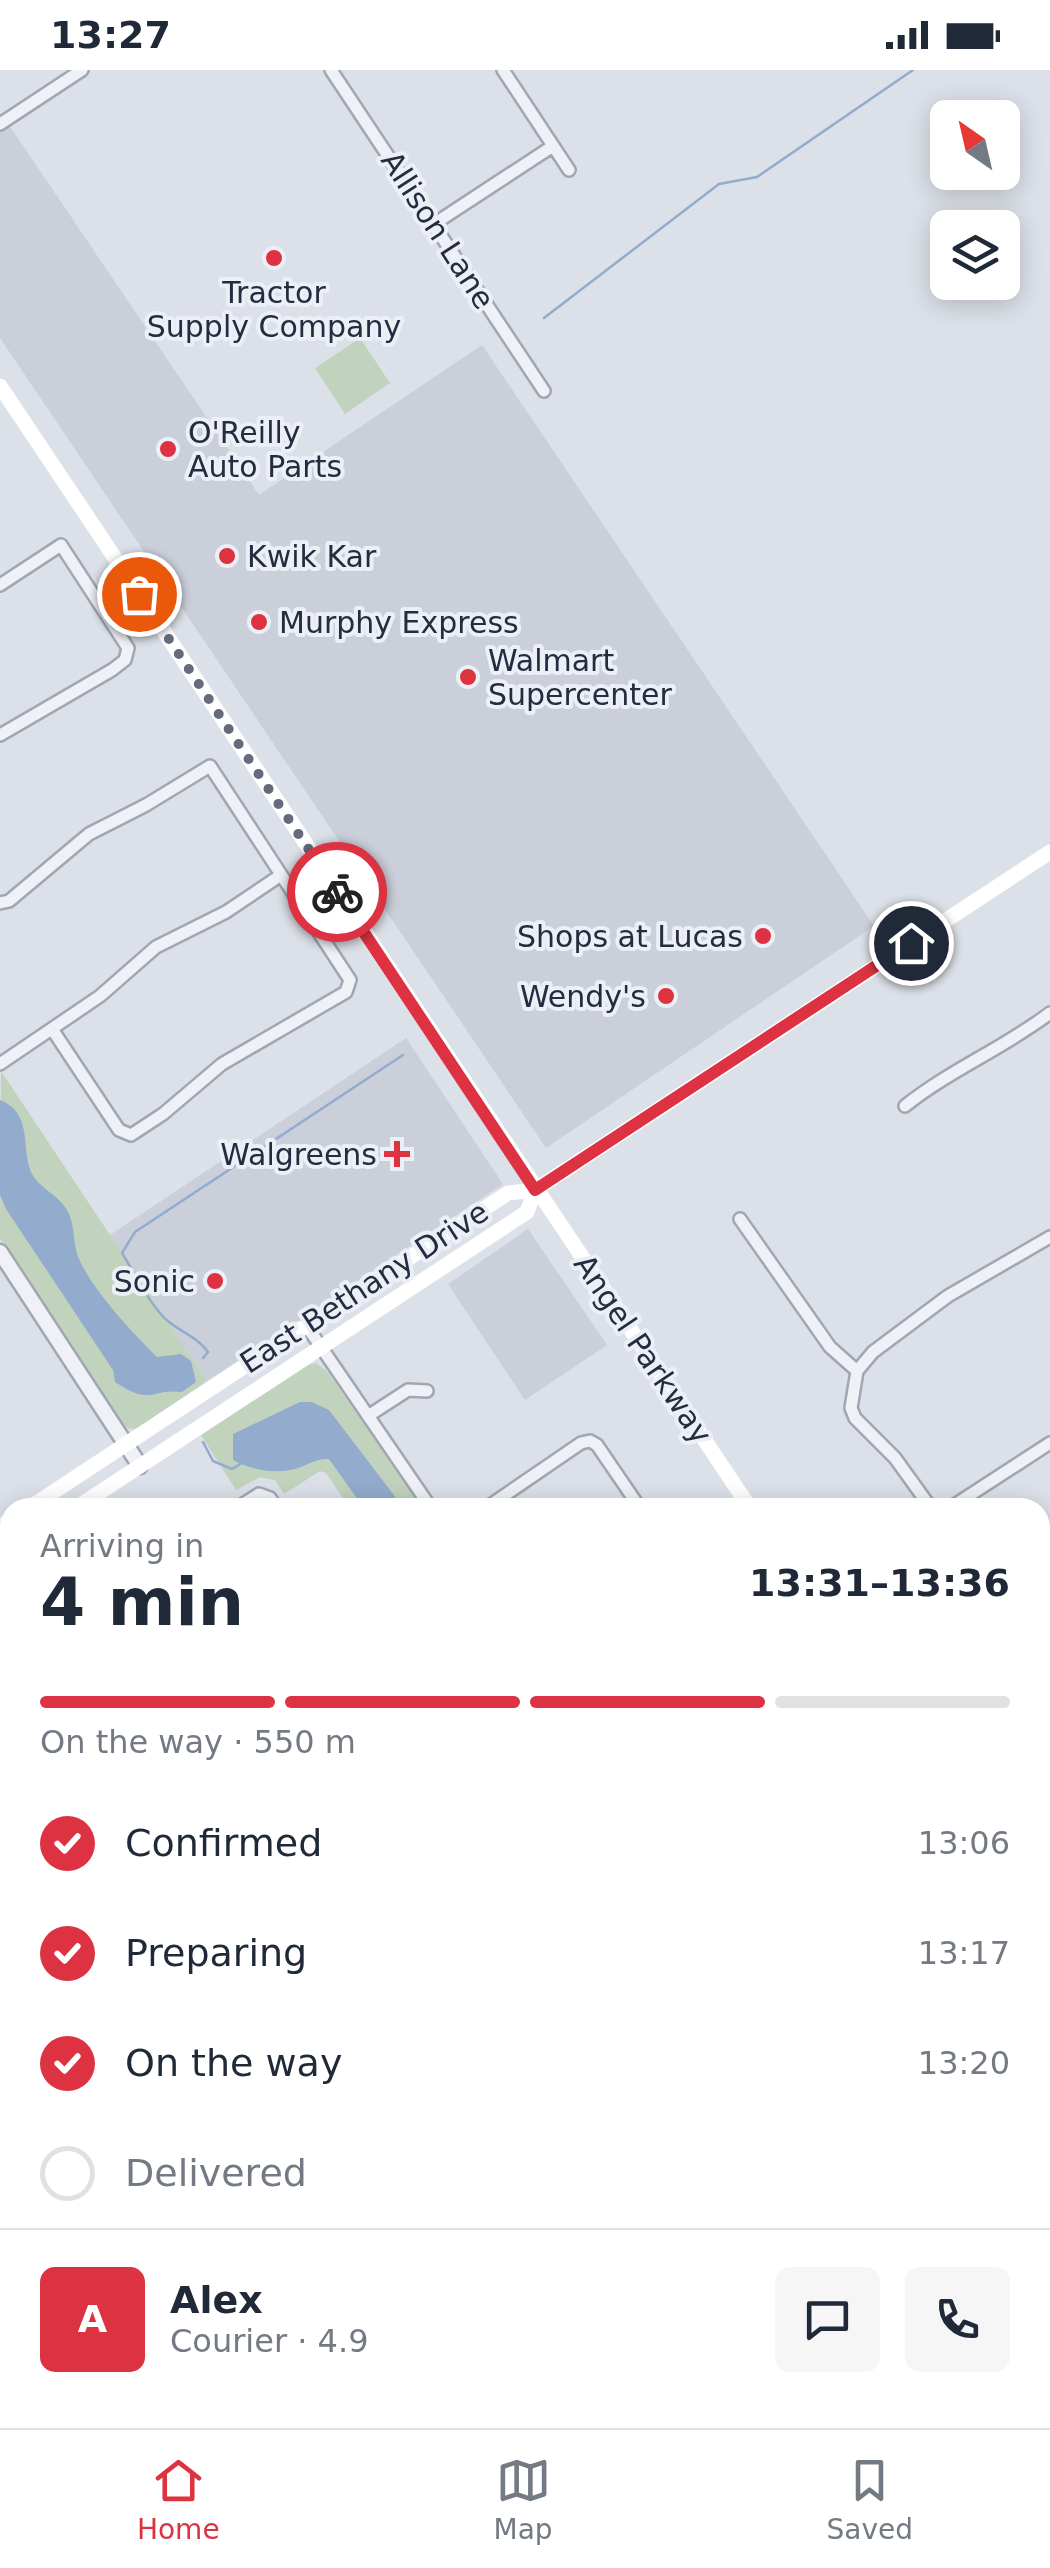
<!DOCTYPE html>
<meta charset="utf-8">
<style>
body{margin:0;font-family:"DejaVu Sans",sans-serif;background:#f6f6f7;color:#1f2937;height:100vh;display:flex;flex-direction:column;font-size:38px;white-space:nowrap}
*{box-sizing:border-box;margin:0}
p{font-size:32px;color:#747a83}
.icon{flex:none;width:55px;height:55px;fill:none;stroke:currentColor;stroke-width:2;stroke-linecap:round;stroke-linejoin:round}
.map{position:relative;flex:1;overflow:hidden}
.panel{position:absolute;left:0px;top:1428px;width:1050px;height:932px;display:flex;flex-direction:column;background:#fff;border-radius:30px 30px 0 0;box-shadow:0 5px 25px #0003}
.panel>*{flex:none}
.needle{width:65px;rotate:326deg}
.fabs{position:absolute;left:930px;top:30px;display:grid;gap:20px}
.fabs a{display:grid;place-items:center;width:90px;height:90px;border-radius:15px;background:#fff;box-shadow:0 5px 25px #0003;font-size:50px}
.pin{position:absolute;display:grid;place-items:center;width:85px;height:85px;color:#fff;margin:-42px;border:5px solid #fff;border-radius:50%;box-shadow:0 2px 10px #0007}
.courier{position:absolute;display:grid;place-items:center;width:100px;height:100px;margin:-50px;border:8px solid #dc3241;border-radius:50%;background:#fff;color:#222;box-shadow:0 2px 12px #0007}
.summary em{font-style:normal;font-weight:600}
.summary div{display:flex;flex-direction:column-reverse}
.summary{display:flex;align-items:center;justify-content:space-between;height:170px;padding:0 40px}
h1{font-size:65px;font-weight:600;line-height:75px}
.bar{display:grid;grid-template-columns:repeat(4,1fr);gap:15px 10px;align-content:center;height:120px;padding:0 40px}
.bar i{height:12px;border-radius:8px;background:#e0e1e3}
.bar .on{background:#dc3241}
.bar p{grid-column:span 4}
.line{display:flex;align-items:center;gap:25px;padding:0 40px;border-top:2px solid #e0e1e3}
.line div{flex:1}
.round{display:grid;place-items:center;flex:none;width:105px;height:105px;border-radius:15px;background:#f6f6f7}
ol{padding:0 40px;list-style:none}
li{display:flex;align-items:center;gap:30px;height:110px}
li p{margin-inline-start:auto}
li .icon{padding:10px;border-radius:50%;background:#dc3241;color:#fff;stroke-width:4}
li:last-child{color:#747a83}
li i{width:55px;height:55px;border:5px solid #e0e1e3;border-radius:50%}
.status{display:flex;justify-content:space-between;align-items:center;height:70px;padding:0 50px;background:#fff;direction:ltr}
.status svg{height:28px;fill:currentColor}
.dock{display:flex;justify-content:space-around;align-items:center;height:140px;border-top:2px solid #e0e1e3;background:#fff;font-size:28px;color:#747a83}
.dock a{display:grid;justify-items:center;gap:5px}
.dock .on{color:#dc3241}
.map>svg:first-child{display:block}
.built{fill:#cacfda}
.green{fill:#c1d3bc}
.water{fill:#93abcd}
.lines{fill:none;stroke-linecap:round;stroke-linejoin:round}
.stream{stroke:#93abcd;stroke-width:2.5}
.minor-casing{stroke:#a1a7b2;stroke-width:16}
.tertiary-casing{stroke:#a1a7b2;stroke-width:19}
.minor{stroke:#eff1f6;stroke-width:11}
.tertiary{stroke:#eff1f6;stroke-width:14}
.secondary{stroke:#fff;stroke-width:15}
.done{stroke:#646c7b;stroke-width:10;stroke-dasharray:0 18}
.route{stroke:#dc3241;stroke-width:12}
.poi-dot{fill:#dc3241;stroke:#eceff6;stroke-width:4}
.labels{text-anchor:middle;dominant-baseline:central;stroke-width:8;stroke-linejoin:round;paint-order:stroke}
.street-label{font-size:30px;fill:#242d40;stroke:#eceff6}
.poi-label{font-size:30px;fill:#242d40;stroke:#eceff6;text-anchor:start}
</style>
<div class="status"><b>13:27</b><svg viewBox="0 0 49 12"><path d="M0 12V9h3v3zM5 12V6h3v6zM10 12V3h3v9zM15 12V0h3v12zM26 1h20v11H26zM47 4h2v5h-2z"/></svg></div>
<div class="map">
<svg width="1050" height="2358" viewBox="0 0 1050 2358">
<rect width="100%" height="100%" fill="#dce0e8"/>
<path class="built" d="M9 55 259 425 482 275 874 856 546 1078 0 268V61Z
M406 968 503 1114 207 1311 110 1165Z
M528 1159 607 1275 525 1330 448 1214Z"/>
<path class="green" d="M360 268 390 313 345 344 315 298Z
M1 1001 207 1311 136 1359 127 1358 122 1354 0 1169Z
M316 1293 327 1301 422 1437H349L326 1403 320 1401 284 1424 275 1410 260 1407 236 1420 201 1365 309 1295Z
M454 2350H584L572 2358H447Z
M648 2350H997L998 2358H653Z"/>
<path class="water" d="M0 1030C34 1044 20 1077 32 1104 39 1117 57 1125 65 1137 76 1152 72 1173 79 1189 94 1222 131 1261 157 1287L181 1284 191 1291 196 1312 182 1322C149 1318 153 1337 115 1312L113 1300 6 1139 0 1125Z
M300 1332H312L329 1340 403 1437H363L329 1389C317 1388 309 1394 298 1398 278 1405 251 1400 233 1390V1364Z
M802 2350H946L947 2358H807V2352Z"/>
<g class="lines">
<path class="stream" d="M544 248 719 114 757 107 913 0
M203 1288 208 1282C197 1267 183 1263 169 1252 152 1239 134 1202 122 1183L135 1162 403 985
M203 1372 213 1391 232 1399 242 1393"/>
<defs>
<path id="minor" d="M331 0 544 321
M503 0 569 100
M0 54 82 0
M434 154 553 76
M0 515 61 475 128 578 125 590 112 600 0 665
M0 833 9 831 89 764 146 735 210 696 350 910 346 922 222 994 163 1044 131 1065 119 1060 52 959
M0 994 100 926 156 877 226 842 281 805
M905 1036C950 1000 1004 978 1050 943
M740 1149 830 1277 857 1301
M306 1255 431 1438
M368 1346 408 1320 427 1321
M237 1438 259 1424 270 1428 277 1438
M486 1438 581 1373 590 1371 597 1375 640 1438
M931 1438 895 1388 855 1348 851 1338 857 1301 873 1282 948 1226 1050 1167
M950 1438 1050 1373
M0 1594 10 1587
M1040 1620 1050 1633
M0 1754 10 1748
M0 1896 10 1892
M0 2031 10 2027
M1040 2063 1050 2078
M1040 2193 1050 2186
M0 2317 10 2311
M293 2350 298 2358
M1013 2350 1019 2358
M224 2358 243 2350
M545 2358 557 2350
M1032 2358 1050 2346"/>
<path id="tertiary" d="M0 1182 140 1396
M1040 1922 1050 1915
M0 2173 10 2169
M434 2358 440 2350"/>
</defs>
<use href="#minor" class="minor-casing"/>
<use href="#tertiary" class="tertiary-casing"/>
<use href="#minor" class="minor"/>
<use href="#tertiary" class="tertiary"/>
<path class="secondary" d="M0 316 750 1438
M29 1438 508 1123 535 1120 1050 782
M76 1438 527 1142 535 1120
M0 1457 10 1450
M0 1487 10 1481
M1040 1874 1050 1889"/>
</g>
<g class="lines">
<path class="done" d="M139 524 337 822"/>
<path class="route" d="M337 822 535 1120 911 873"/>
</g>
<g class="poi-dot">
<circle cx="274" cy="188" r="10"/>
<circle cx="168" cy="379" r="10"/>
<circle cx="227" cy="486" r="10"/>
<circle cx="259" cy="552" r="10"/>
<circle cx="468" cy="607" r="10"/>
<circle cx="763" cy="866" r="10"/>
<circle cx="666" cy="926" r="10"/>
<path d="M392 1069h10v10h10v10h-10v10h-10v-10h-10v-10h10z"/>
<circle cx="215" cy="1211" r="10"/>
</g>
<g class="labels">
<g class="street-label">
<text transform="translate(438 160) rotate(57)">Allison Lane</text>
<text transform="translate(364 1217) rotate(-33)">East Bethany Drive</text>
<text transform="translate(643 1279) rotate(56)">Angel Parkway</text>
</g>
<g class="poi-label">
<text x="274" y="222" text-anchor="middle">Tractor<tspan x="274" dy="34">Supply Company</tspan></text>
<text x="188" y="362">O'Reilly<tspan x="188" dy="34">Auto Parts</tspan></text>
<text x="247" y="486">Kwik Kar</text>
<text x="279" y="552">Murphy Express</text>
<text x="488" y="590">Walmart<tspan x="488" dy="34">Supercenter</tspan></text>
<text x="743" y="866" text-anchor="end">Shops at Lucas</text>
<text x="646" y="926" text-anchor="end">Wendy's</text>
<text x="377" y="1084" text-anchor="end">Walgreens</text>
<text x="195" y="1211" text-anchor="end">Sonic</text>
</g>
</g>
</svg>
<div class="fabs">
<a><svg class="needle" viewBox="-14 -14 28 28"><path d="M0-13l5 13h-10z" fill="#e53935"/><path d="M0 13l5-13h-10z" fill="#747a83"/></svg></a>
<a><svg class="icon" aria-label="layers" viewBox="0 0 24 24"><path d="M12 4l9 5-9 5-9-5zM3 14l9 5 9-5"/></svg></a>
</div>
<div class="pin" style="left:139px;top:524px;background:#ea580c"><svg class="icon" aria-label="bag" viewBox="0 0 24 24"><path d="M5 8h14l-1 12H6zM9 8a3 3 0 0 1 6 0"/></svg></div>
<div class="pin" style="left:911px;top:873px;background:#1f2937"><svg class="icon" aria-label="home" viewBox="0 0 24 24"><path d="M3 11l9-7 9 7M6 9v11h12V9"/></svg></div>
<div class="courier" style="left:337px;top:822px"><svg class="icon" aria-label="bike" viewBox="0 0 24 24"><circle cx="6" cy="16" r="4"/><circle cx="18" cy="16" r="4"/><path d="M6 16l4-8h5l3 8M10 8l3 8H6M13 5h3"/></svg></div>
<section class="panel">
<div class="summary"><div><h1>4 min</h1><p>Arriving in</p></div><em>13:31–13:36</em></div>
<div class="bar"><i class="on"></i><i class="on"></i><i class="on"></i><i></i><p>On the way · 550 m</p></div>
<ol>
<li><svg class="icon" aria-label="check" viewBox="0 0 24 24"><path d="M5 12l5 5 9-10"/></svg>Confirmed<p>13:06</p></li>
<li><svg class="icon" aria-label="check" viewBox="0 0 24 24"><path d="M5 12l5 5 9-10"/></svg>Preparing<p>13:17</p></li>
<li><svg class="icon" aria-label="check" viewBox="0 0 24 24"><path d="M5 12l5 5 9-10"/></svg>On the way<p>13:20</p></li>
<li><i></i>Delivered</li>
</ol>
<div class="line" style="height:180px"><b class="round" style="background:#dc3241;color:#fff">A</b><div><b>Alex</b><p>Courier · 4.9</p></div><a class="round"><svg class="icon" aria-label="chat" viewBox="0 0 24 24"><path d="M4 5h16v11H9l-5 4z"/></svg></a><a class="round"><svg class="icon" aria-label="phone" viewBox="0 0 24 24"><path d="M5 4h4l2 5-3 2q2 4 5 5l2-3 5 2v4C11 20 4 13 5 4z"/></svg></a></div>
</section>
</div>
<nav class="dock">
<a class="on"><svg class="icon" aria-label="home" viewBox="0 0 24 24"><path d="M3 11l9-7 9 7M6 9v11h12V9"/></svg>Home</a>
<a><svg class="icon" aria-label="map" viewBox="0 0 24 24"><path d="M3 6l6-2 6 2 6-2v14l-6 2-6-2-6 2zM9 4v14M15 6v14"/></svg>Map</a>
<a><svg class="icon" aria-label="saved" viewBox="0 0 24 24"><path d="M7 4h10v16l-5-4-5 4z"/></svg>Saved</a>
</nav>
